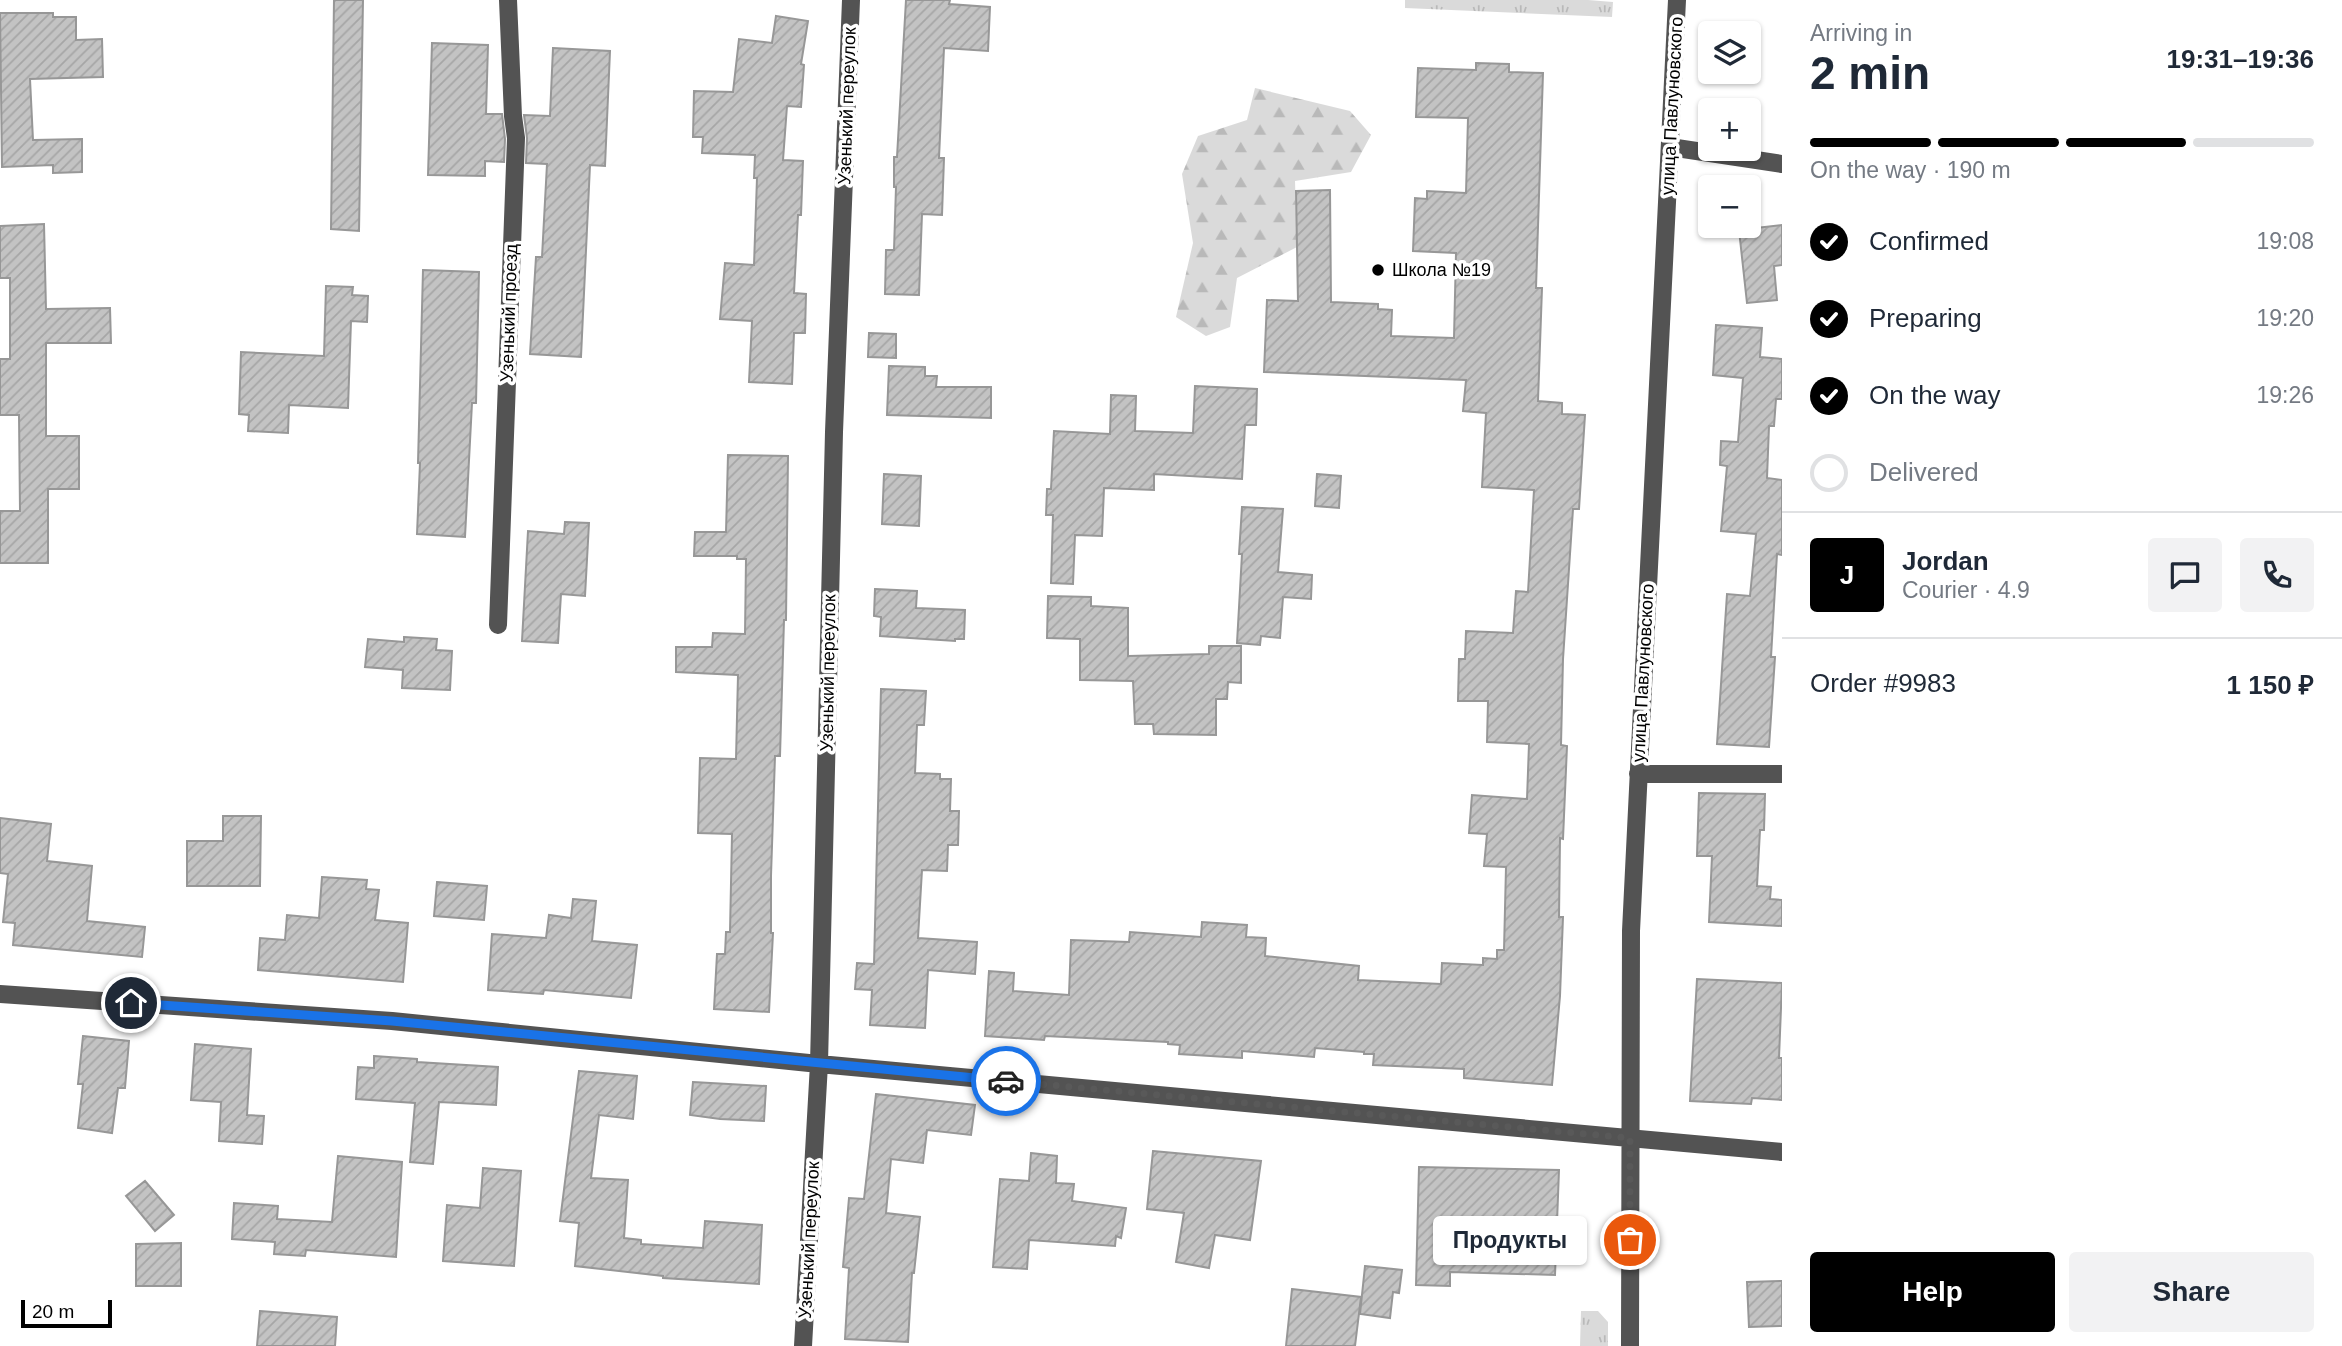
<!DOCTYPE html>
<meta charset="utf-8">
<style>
body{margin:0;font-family:Helvetica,sans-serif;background:#f2f2f3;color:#1f2937;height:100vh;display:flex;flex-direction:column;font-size:26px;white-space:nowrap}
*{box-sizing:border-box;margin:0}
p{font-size:23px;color:#747a83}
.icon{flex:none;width:38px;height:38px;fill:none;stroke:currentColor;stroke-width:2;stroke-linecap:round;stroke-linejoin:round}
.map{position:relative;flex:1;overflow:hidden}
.panel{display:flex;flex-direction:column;background:#fff;width:560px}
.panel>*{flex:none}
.controls{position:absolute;left:1698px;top:21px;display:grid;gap:14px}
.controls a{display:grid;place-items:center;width:63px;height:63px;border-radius:7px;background:#fff;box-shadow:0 2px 5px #0004;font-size:35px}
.scale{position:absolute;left:21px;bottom:18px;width:91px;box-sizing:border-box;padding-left:7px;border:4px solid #000;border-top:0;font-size:19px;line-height:24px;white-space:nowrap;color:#000;-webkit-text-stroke:5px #fff;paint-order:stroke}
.pin{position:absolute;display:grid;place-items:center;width:60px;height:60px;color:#fff;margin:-30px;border:4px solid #fff;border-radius:50%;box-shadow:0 2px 7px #0007}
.courier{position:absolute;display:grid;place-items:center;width:70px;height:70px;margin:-35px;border:5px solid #1a73e8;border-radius:50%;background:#fff;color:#222;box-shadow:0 2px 9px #0007}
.bubble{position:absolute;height:49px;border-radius:7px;background:#fff;box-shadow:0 2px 5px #0004;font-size:23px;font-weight:700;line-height:49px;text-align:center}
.headline em{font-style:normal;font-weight:700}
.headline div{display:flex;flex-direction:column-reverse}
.headline{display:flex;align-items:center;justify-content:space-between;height:119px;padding:0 28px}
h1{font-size:46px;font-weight:700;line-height:52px}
.bar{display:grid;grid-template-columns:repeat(4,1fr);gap:10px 7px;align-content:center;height:84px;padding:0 28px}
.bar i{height:9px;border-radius:5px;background:#e0e1e3}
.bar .on{background:#000}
.bar p{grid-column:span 4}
.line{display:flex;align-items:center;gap:18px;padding:0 28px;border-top:2px solid #e0e1e3}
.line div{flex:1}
.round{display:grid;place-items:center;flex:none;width:74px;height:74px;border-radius:7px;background:#f2f2f3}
ol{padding:0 28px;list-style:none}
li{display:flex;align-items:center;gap:21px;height:77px}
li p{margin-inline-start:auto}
li .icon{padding:7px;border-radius:50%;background:#000;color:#fff;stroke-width:4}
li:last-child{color:#747a83}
li i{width:38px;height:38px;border:4px solid #e0e1e3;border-radius:50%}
.primary-button{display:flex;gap:14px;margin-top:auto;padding:14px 28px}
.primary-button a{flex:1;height:80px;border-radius:7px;background:#000;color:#fff;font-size:28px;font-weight:700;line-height:80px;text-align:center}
.primary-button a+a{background:#f2f2f3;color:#1f2937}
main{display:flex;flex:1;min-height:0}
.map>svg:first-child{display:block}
.grass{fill:url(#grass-tufts)}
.forest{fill:url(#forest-firs)}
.building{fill:url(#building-hatch);stroke:#979797;stroke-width:2}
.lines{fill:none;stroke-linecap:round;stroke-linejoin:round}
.minor{stroke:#535353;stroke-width:18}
.done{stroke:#595959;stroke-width:7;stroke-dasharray:0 12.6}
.route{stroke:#1a73e8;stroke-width:9}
.poi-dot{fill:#000;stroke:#fff;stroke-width:2.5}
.labels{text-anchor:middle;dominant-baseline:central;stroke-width:7;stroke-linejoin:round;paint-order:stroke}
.street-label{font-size:18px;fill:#000;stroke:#fff}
.poi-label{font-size:18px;fill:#000;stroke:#fff;text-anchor:start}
</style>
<main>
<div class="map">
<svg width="1782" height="1346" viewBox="0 0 1782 1346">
<defs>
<pattern id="grass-tufts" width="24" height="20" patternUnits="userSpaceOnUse" patternTransform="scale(1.75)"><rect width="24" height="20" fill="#dadada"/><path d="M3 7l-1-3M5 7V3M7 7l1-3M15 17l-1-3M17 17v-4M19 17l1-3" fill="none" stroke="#b9b9b9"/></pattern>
<pattern id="forest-firs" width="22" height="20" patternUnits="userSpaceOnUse" patternTransform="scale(1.75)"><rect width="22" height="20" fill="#dadada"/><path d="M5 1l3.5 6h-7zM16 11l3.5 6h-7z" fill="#b9b9b9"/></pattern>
<pattern id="building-hatch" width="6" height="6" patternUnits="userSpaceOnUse" patternTransform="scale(1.75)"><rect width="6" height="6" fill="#c3c3c3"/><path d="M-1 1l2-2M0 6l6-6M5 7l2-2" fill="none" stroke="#a6a6a6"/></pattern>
</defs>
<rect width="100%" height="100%" fill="#fff"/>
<path class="grass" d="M1405 0H1588L1613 2 1612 17 1405 8Z
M1581 1311H1598L1608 1322V1346H1580Z"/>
<path class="forest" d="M1255 88 1350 111 1371 135 1351 172 1295 181 1297 247 1237 278 1230 327 1206 336 1176 317 1193 243 1182 174 1198 136 1247 120Z"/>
<path class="building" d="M334 0H363L359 231 331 229Z
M906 0H950L949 4 990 7 988 51 944 48 939 158H944L942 215 922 214 919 295 885 294 886 250H894L896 187H894V157H897Z
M0 13H53V17H76V40L102 39 103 77 30 79 33 140 82 139V172L53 173V165L2 167Z
M776 16 808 21 801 64 804 65 801 107 787 106 783 160 803 161 801 215H798L794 293 806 294 805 333H794L792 384 749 382 752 321 720 319 725 263 754 265 757 178H754L755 155 702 153 703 137H693L694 91 733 92 739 39 772 43Z
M432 43 488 45 486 114H502L505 139 504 162 485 161V176L428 175Z
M553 48 610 51 605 166 590 165 581 357 530 354 536 257H542L547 164 526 163 527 138 524 115 550 116Z
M1476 63 1509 64V72L1543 73 1536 288H1542L1538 401 1562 403V414L1585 415 1579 509H1573L1563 659 1561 745 1567 746 1563 839 1560 838 1559 917H1563L1560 996 1552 1085 1464 1078V1069L1373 1065 1374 1054H1364V1052L1315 1048 1314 1057 1242 1051V1058L1179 1054 1180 1045 1168 1044V1042L1045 1036 1044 1040 985 1036 989 971 1014 973 1013 991 1069 995 1071 940 1129 942 1130 932 1201 937 1202 922 1247 925 1246 937 1266 938 1265 956 1359 966 1358 980 1441 984 1442 963 1483 965V958L1497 959V950H1504L1506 867 1484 866 1487 834 1469 833 1472 795 1527 799 1529 744 1487 742 1488 701H1458L1459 659H1465L1466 631 1513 633 1516 591 1528 592 1534 490 1482 487 1486 413 1463 411 1466 380 1264 372 1267 300 1298 301 1296 191 1330 190 1331 302 1378 304V309L1392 310 1391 336 1454 338 1456 253 1413 251 1415 198 1427 199V191L1466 193 1468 118 1416 117 1418 68 1476 70Z
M44 224 46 309 110 308 111 343H46V436H79V489H48V563H0V511H20L19 415H0V359H10V278H0V226Z
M1782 225V265L1774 266 1777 300 1747 303 1739 230Z
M423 270 479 272 476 403H472L465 537 417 534 420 463H418Z
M326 286 353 287 352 295 368 296 367 322 351 321 348 408 289 405 288 433 248 431 249 415 239 414 241 352 324 356Z
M1716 325 1762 328 1760 357 1782 359V399H1776L1774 426H1769L1767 478 1782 480V555L1777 554 1771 657H1775L1769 747 1717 744 1727 594 1750 596 1756 534 1721 531 1727 466 1720 465 1721 441 1738 442 1743 378 1713 375Z
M869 333 896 334V358L868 357Z
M889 366 925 367V376H937L936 387H991V418L887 415Z
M1195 386 1257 389 1256 425H1245L1242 479 1154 474V490L1104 488 1102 536 1075 535 1073 584 1051 583 1053 515H1046L1047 489H1051L1054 431 1110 434 1111 395 1136 396 1135 431 1193 433Z
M728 455 788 456 786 620H784L780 756H775L771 876V933H773L769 1012 714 1009 717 954H725L726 932H730L732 834 698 833 700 758 736 759 738 675 676 672V647H712L713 633 745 634 746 559H737V556H694L695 532H726Z
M884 474 921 476 919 526 882 524Z
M1317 474 1341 476 1339 508 1315 506Z
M1242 507 1283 509 1278 572 1312 575 1311 599 1283 597 1280 638 1261 636 1260 645 1237 643 1242 554H1239Z
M565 522 589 523 585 596 561 594 558 643 522 641 528 531 564 534Z
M875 589 917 591 916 608 965 610 964 639H955V641L880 636 881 617 874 616Z
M1048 596 1091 597V606L1128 608V656L1209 654V646H1241V683L1228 682 1227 699H1216V735L1154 734 1153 724H1135L1133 681 1080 680V639L1047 638Z
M404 637 437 639 436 650 452 651 450 690 402 688 403 670 365 667 368 639 404 642Z
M881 689 926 691 924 725H917L915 773 940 774V779H951L950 811H959L958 845H948L947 871 922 870 918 938 977 942 975 974 928 970 925 1028 870 1025 872 990 855 989 857 963 874 964Z
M1699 793 1765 794 1764 830H1760L1757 886 1771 887 1770 899 1782 900V926L1709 922 1712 856H1697Z
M223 816H261L260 886H187V841H223Z
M0 818 51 824 47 861 92 866 87 921 145 927 142 957 13 945 15 923 3 922 8 874 0 873Z
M322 877 367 880 366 889 379 890 375 920 408 923 403 982 258 970 260 938 285 940 287 915 319 918Z
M437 882 487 886 484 920 434 916Z
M573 899 596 901 592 941 637 945 631 998 544 990 543 994 488 990 492 934 546 938 549 915 571 918Z
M1697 979 1782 983 1779 1058H1782V1100L1752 1098 1751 1104 1690 1101Z
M83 1036 129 1041 125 1088H118L112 1133 78 1128 83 1084H78Z
M195 1044 251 1049 247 1115 264 1116 262 1144 219 1141 221 1102 191 1100Z
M374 1056 417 1059V1062L498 1067 496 1105 439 1102 433 1164 410 1162 415 1103 356 1099 358 1067 374 1068Z
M579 1071 637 1076 633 1119 599 1115 591 1178 628 1180 624 1238 641 1240V1244L703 1248 705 1221 762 1225 759 1284 663 1278V1276L575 1266 579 1223 560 1221Z
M693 1082 766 1086 764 1121 720 1119 690 1115Z
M876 1094 975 1105 971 1135 927 1130 923 1163 891 1159 886 1213 920 1217 914 1273H912L908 1342 845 1339 849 1268 843 1267 849 1198 864 1199Z
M1153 1151 1261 1161 1250 1240 1215 1235 1209 1268 1176 1262 1184 1213 1147 1209Z
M1031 1153 1057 1156 1056 1183 1074 1184 1072 1201 1126 1208 1121 1238 1116 1236 1115 1246 1029 1240 1027 1269 993 1267 1000 1179 1029 1181Z
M338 1156 402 1162 396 1257 306 1250 305 1256 274 1254 275 1242 232 1239 234 1203 278 1206 277 1219 332 1222Z
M1419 1167 1559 1170 1555 1275 1450 1272V1286L1416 1285Z
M483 1168 521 1171 514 1266 443 1261 447 1205 480 1208Z
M145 1181 174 1215 155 1231 126 1196Z
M181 1243V1286H136V1244Z
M1365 1266 1402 1270 1399 1293 1393 1292 1390 1318 1360 1314Z
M1782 1281V1326L1749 1327 1747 1282Z
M1292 1289 1361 1297 1355 1346H1286Z
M260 1311 337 1317 335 1346H257Z"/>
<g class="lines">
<path class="minor" d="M1670 147 1782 164
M498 625 516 138 513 116 508 0
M1638 774H1782
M0 994 392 1021 819 1064 1782 1152
M803 1346 819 1064 834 432 851 0
M1630 1346 1631 931 1677 0"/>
</g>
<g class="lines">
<path class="done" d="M1006 1081 1630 1138V1240"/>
<path class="route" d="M131 1003 392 1021 1006 1081"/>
</g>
<circle class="poi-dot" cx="1378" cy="270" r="7"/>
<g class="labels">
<g class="street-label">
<text transform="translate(847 106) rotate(-88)">Узенький переулок</text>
<text transform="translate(1672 106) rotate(-87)">улица Павлуновского</text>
<text transform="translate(509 313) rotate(-88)">Узенький проезд</text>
<text transform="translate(828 673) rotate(-89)">Узенький переулок</text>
<text transform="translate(1643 673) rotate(-87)">улица Павлуновского</text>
<text transform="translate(809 1240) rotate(-87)">Узенький переулок</text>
</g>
<g class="poi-label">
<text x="1392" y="270">Школа №19</text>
</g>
</g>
</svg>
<div class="controls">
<a><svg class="icon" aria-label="layers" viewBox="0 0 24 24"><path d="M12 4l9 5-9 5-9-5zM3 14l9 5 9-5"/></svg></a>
<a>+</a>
<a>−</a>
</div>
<div class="scale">20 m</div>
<div class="pin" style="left:1630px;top:1240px;background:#ea580c"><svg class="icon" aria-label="bag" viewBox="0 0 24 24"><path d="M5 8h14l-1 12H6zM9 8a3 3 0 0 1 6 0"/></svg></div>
<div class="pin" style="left:131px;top:1003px;background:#1f2937"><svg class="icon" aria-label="home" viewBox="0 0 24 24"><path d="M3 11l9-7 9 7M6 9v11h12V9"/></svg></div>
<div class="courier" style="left:1006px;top:1081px"><svg class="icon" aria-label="car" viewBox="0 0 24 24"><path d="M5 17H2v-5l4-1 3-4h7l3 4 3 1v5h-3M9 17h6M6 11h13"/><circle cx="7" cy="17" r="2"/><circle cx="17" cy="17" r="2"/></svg></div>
<div class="bubble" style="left:1433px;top:1216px;width:154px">Продукты</div>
</div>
<section class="panel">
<div class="headline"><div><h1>2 min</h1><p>Arriving in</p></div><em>19:31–19:36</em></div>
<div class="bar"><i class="on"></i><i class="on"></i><i class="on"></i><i></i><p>On the way · 190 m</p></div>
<ol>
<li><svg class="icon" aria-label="check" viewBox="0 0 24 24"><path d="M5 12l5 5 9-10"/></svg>Confirmed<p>19:08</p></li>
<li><svg class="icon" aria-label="check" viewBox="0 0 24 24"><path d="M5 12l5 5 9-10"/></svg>Preparing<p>19:20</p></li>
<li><svg class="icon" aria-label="check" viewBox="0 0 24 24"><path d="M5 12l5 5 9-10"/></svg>On the way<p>19:26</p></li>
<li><i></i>Delivered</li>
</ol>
<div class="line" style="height:126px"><b class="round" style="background:#000;color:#fff">J</b><div><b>Jordan</b><p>Courier · 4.9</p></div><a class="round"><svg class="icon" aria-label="chat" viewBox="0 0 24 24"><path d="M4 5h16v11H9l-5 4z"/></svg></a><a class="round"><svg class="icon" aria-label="phone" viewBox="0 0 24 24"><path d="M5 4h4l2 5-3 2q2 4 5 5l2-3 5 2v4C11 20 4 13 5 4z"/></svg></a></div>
<div class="line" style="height:91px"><div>Order #9983</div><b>1 150 ₽</b></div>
<div class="primary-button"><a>Help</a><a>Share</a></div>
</section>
</main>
